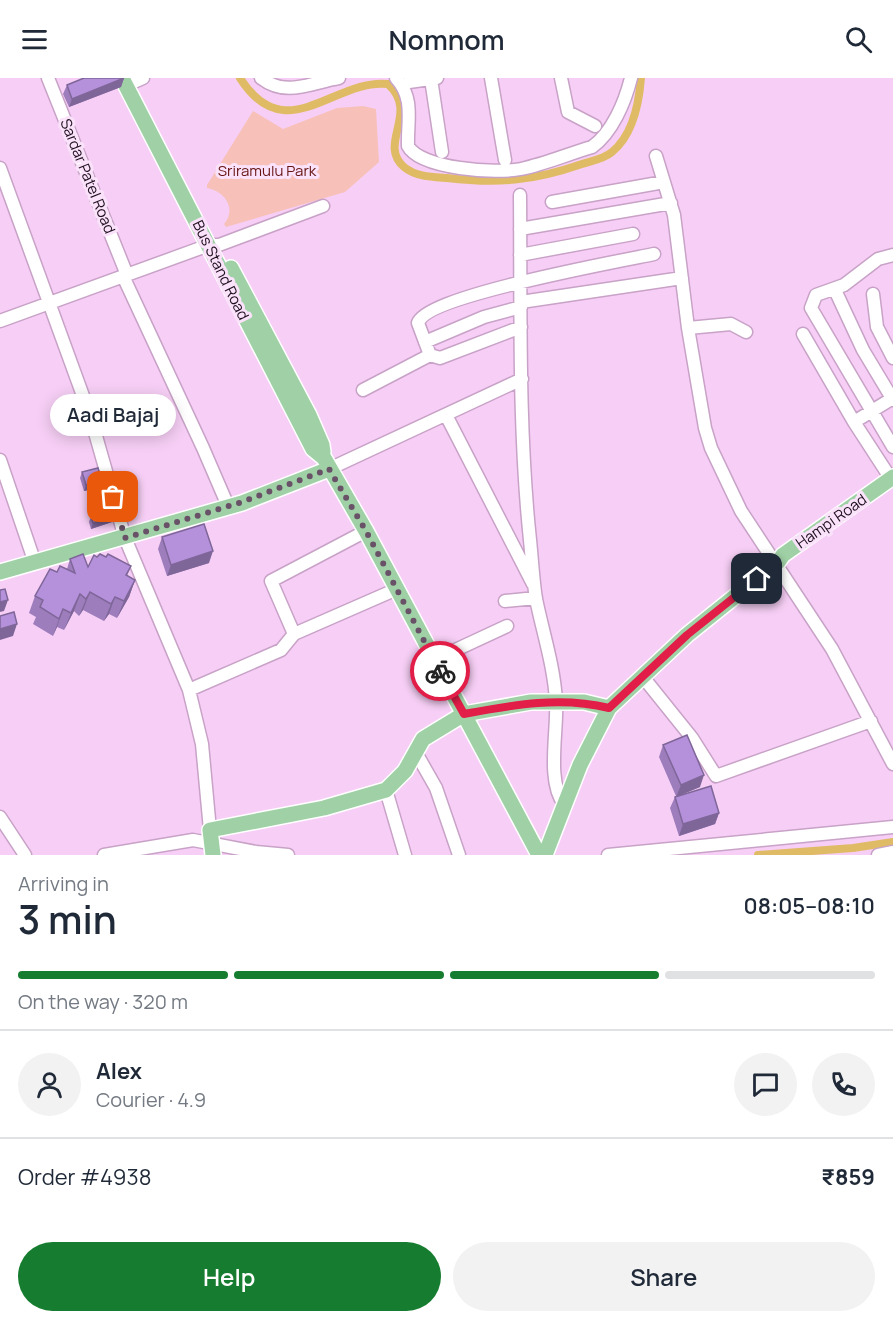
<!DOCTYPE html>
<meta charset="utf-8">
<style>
body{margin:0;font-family:Manrope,sans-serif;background:#f2f2f3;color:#1f2937;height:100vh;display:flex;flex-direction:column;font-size:22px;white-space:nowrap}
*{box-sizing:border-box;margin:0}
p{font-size:20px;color:#747a83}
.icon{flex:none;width:33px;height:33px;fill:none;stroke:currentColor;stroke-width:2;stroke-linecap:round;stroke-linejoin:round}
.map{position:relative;height:777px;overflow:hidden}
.panel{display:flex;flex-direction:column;background:#fff;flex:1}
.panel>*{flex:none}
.pin{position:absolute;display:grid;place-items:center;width:51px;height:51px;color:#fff;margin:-26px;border-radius:12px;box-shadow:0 3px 9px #0006}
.courier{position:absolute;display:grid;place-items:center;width:60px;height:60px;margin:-30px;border:4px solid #e11d48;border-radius:50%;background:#fff;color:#222;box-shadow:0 2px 8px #0007}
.bubble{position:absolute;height:42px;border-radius:21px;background:#fff;box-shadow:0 3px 15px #0003;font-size:20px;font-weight:600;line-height:42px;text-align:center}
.headline em{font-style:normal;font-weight:600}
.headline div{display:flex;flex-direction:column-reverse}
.headline{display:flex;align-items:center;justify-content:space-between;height:102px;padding:0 18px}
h1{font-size:39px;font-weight:600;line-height:45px}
.bar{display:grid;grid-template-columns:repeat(4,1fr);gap:9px 6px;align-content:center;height:72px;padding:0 18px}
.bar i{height:8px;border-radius:4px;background:#e0e1e3}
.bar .selected{background:#167c2f}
.bar p{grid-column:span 4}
.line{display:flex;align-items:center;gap:15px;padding:0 18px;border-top:2px solid #e0e1e3}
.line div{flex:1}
.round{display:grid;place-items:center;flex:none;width:63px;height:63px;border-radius:32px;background:#f2f2f3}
.cta{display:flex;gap:12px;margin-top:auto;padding:12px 18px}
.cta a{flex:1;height:69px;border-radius:36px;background:#167c2f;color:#fff;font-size:24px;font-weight:600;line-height:69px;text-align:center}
.cta a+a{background:#f2f2f3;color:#1f2937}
header{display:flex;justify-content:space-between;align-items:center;height:78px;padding:0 18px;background:#fff;font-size:27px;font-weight:600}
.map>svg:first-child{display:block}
.green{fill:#f7c0b9}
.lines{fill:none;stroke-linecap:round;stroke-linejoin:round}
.canal{stroke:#e0bb66;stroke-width:8}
.minor-casing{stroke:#c8a2c7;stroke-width:15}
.major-casing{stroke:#fff;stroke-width:18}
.minor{stroke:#fff;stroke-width:12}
.major{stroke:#a0d1a6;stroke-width:15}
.wall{fill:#9d7dbc}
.shaded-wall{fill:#7f6699}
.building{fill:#b691db;stroke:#7f6699;stroke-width:1.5}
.done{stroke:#695268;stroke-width:6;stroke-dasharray:0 10.8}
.route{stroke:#e11d48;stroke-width:8}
.labels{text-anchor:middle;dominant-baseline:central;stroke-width:6;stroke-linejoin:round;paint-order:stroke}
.park-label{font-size:15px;fill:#651412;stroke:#fae2fa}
.street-label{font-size:15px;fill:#1c0e1c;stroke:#fae2fa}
</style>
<header><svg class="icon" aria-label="menu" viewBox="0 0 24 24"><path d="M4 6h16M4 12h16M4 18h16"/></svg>Nomnom<svg class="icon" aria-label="search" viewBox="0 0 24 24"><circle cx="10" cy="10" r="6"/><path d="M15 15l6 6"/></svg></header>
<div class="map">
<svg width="893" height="777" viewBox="0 0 893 777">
<rect width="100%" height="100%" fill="#f7cff6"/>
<path class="green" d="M363 28 376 31 379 84 345 114 226 149 224 146C237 131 225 113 207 110V107L253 33 283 51 337 30Z"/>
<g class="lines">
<path class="canal" d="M240 0C286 72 334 0 388 6 420 35 377 66 404 89 416 99 433 99 447 100 498 106 533 103 582 86 591 83 604 81 612 74 633 57 639 26 641 0
M758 777 853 770 893 764"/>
<defs>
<path id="minor" d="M48 0 127 197
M261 0C287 20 312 4 339 0
M396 0C415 21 407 43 408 68 420 91 497 96 521 91 545 86 568 76 592 69 612 55 625 24 631 0
M491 0 505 82
M561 0 568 34 595 48
M431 1 442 74
M134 4 143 0
M409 4 437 0
M656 78 674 137 688 250 705 350 711 370 741 433 832 571 893 686
M0 90 90 337 125 460 189 612 202 666 210 752
M520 117C521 231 518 348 530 462 532 481 533 502 536 521 543 555 554 588 556 623 558 652 546 703 564 726
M552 124 664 104
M520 151 671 125
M520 177 633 156
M893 177 878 181 844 207 816 217 811 230 893 369
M123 198 203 370 228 428
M835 212 863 272 893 322
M873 216 877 249 893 280
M521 224 682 200
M0 243 209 167H219L323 128
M521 249 440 280 430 277 418 245C426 218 620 183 654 176
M688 250 731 246 746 254
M803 256 854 344 891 401
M425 264 484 239 521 229
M363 312 430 277
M446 337 533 506
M854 344 893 320
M0 382 35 485
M329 391 522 301
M366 453 271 503 294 556 397 511
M505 523 536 520
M434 582 507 548
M643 599 692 660 716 698 871 643
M189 612 281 572 294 556
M415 673 436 710 459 777
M386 712 405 777
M0 739 25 777
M104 777 193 762 256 774 288 777
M608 777 893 749
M878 777 893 774"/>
<path id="major" d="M122 0 313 371 324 380 366 453 539 777
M231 190 309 337 322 367 323 374
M0 494 242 425 329 391
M213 777 210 752 324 730 386 712 405 693 423 661 464 636 531 624H584L609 630
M545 777 580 687 609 630 687 557 778 484 783 477 893 399"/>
</defs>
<use href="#minor" class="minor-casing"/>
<use href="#major" class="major-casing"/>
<use href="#minor" class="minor"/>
<use href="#major" class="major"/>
</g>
<path class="wall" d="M124 0 121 9 69 29 63 16 67 7Z
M82 394 100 409 84 413 80 400Z
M91 438 112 444 91 451 89 444Z
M162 459 209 485 167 498 158 471Z
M97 479H106L131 488 127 498 135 502 129 519 117 540 109 536 104 543 83 532 79 538 74 533 64 552 57 549 53 558 33 546 36 539 29 535 35 518 57 494 67 491 70 481 88 489Z
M663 667 700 709 683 716 719 735 715 746 679 758 670 730 675 719 676 718 659 679Z"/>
<path class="shaded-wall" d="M124 0 121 9 69 29 72 21Z
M102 403 100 409 84 413 86 407Z
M114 438 112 444 91 451 93 445Z
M213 473 209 485 167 498 171 487Z
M135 502 129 519 117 540 124 523Z
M90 514 83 532 79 538 86 521Z
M80 516 74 533 64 552 71 535Z
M115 519 109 536 104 543 111 526Z
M8 522 4 533 0 534V524Z
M63 531 57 549 53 558 59 541Z
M17 546 13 558 0 562V551Z
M704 697 700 709 676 719 681 707Z
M719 735 715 746 679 758 683 746Z"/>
<path class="building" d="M84 0H124L72 21 67 7Z
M98 390 102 403 86 407 82 394Z
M112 431 114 438 93 445 91 438Z
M204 446 213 473 171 487 162 459Z
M83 476 88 489 94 477 97 479 100 476 106 479 108 476 131 488 126 497 135 502 124 523 115 519 111 526 90 514 86 521 80 516 71 535 63 531 59 541 40 529 43 522 35 518 50 491 57 494 60 488 75 495 70 481Z
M5 511 8 522 0 524V512Z
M14 534 17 546 0 551V538Z
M687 657 704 697 681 707 663 667Z
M711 708 719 735 683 746 675 719Z"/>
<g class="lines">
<path class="done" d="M113 419 125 460 242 424 329 391 366 453 440 593"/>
<path class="route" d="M440 593 464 636C513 627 560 618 609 630L687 557 757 501"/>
</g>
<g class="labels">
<g class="park-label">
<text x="267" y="92">Sriramulu Park</text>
</g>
<g class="street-label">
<text transform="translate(88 98) rotate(68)">Sardar Patel Road</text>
<text transform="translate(221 192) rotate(64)">Bus Stand Road</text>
<text transform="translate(831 443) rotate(-35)">Hampi Road</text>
</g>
</g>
</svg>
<div class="pin" style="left:113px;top:419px;background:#ea580c"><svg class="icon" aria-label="bag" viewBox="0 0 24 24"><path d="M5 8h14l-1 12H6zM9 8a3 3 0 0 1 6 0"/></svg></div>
<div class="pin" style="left:757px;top:501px;background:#1f2937"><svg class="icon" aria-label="home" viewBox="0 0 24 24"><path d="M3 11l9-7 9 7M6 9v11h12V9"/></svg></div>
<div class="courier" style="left:440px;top:593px"><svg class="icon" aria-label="bike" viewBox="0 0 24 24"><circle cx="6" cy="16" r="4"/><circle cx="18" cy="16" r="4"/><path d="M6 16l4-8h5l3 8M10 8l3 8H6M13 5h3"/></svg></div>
<div class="bubble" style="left:50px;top:316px;width:126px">Aadi Bajaj</div>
</div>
<section class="panel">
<div class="headline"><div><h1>3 min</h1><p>Arriving in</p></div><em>08:05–08:10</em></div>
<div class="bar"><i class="selected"></i><i class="selected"></i><i class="selected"></i><i></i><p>On the way · 320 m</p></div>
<div class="line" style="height:108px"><a class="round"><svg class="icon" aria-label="person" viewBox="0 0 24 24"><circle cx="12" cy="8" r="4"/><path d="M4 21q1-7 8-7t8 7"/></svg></a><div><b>Alex</b><p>Courier · 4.9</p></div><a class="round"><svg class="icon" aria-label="chat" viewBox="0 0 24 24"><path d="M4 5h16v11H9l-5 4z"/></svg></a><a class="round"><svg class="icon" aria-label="phone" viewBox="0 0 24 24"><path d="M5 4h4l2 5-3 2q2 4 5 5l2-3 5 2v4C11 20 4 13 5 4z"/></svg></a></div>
<div class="line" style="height:78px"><div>Order #4938</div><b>₹859</b></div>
<div class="cta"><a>Help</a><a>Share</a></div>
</section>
